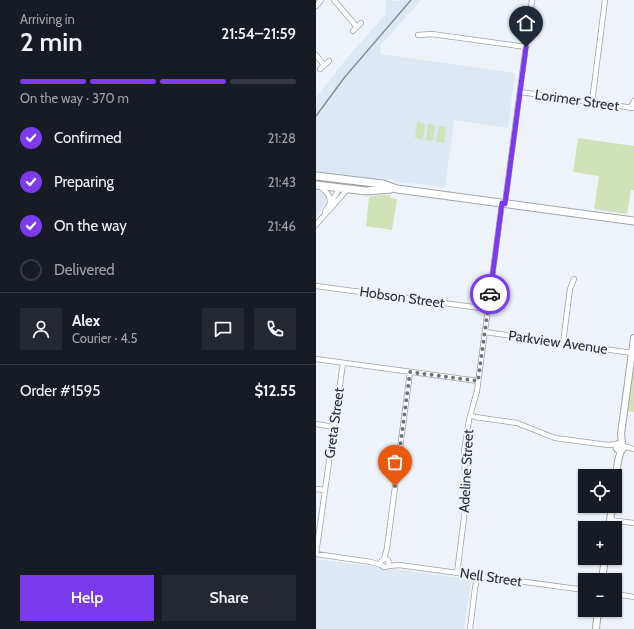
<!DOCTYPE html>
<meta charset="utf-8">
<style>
body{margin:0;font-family:Cabin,sans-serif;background:#242831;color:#f1f3f6;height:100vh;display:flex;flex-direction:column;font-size:15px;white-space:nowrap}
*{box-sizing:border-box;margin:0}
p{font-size:13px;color:#9ea1a6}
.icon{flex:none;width:22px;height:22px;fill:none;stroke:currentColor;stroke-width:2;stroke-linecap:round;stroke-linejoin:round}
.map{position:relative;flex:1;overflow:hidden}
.panel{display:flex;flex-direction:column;background:#171b24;width:316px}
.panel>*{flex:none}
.fabs{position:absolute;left:262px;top:469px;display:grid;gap:8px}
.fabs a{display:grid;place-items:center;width:44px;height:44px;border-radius:0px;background:#171b24;box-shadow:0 1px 3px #0004;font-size:20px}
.pin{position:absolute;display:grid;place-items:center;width:34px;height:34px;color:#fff;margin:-41px -17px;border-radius:50% 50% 50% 0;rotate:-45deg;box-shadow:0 0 4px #0007}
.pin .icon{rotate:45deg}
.courier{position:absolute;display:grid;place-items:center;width:40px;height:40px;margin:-20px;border:3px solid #7c3aed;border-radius:50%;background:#fff;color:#222;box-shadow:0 1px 5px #0007}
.overview em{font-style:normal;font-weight:600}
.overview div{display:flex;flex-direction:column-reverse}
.overview{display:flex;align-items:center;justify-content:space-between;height:68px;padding:0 20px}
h1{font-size:26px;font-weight:600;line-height:30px}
.bar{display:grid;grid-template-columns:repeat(4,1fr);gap:6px 4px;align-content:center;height:48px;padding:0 20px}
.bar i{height:5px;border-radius:3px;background:#363941}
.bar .current{background:#7c3aed}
.bar p{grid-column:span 4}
.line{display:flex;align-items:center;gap:10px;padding:0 20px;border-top:1px solid #363941}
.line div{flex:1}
.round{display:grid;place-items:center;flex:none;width:42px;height:42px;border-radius:0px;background:#242831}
ol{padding:0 20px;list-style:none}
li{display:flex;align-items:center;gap:12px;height:44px}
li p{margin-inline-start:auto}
li .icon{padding:4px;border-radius:50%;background:#7c3aed;color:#fff;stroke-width:4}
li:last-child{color:#9ea1a6}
li i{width:22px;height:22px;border:2px solid #363941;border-radius:50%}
.button{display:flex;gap:8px;margin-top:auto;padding:8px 20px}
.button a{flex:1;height:46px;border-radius:0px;background:#7c3aed;color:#fff;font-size:16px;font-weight:600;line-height:46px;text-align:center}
.button a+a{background:#242831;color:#f1f3f6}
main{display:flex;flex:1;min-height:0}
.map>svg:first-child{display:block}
.built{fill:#dce9f4}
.green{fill:#d1e2b8}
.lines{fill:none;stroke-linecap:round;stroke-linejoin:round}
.street-casing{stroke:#9fa5aa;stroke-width:6}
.secondary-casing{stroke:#9fa5aa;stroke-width:8}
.primary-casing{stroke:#9fa5aa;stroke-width:9}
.street{stroke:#fff;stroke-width:4.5}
.secondary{stroke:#fff;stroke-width:6}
.primary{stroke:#fff;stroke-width:7}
.rail{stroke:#8a8f93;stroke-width:1.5}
.done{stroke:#707478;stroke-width:4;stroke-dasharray:0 7.2}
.route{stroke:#7c3aed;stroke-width:5}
.labels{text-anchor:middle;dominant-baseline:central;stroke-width:4;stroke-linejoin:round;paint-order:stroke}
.street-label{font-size:14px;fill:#2d3032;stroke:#edf3f9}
</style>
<main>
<section class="panel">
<div class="overview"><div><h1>2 min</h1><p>Arriving in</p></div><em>21:54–21:59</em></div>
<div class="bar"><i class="current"></i><i class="current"></i><i class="current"></i><i></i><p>On the way · 370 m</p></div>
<ol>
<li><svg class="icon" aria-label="check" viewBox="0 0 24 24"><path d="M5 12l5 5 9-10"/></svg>Confirmed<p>21:28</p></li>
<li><svg class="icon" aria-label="check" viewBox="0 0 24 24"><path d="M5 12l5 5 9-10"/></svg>Preparing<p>21:43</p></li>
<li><svg class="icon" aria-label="check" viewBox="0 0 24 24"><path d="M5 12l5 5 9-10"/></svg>On the way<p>21:46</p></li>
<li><i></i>Delivered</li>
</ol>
<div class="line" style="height:72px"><a class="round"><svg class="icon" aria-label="person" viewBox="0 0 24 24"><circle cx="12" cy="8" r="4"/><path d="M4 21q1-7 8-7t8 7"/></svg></a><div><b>Alex</b><p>Courier · 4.5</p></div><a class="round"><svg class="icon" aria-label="chat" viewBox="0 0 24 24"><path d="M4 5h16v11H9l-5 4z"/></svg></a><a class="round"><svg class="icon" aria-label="phone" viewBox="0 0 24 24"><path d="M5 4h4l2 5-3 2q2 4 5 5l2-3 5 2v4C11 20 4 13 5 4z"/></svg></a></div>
<div class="line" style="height:52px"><div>Order #1595</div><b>$12.55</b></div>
<div class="button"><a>Help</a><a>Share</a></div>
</section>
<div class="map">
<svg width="318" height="629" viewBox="0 0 318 629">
<rect width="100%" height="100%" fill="#edf3f9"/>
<path class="built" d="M70 0 83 1 84 0H105L65 45 64 54 199 73 192 128 138 120 129 188 99 183V184L78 182V180L70 179 69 180V181L3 172 0 170V98L30 59 69 15Z
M0 187 4 188 9 193 10 198V203L0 217Z
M0 559 153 579 155 584 148 629H0Z"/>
<path class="green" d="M101 122 109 124 107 140 99 138Z
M112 124 119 125 117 141 110 140Z
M123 126 130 127 128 143 120 142Z
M262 138 318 146V190H315L311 214 278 209 283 176 257 172Z
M64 195H74V198L81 199 76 230 50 226 53 197Z
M318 355V412L311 411Z"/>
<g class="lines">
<defs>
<path id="street" d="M18 0 41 27
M0 6 5 0
M37 31 45 23
M102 35 116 34 210 47
M0 55 8 65
M4 69 13 61
M204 92 318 108
M276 102 289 0
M314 108 318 101
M5 187 12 194 15 202
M189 203 216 0
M9 212 15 202 24 188
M0 225C10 212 22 202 31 189
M0 286 172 309
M169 332 316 353
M247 343 254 289 258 279
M0 359 162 381
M155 415 159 417 201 423 239 438 292 445 301 444
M0 424 17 427
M307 446 318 449
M0 489 9 490
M294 520 318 523
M0 554 27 363
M0 554 55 562 65 565
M65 563a4 4 0 1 1 8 0a4 4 0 1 1-8 0Z
M68 559 71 548 94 372
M72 566 83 565 269 590
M141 573 150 502 148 451 153 420 161 391 186 203
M299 594 318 597
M154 629 159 588 162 576"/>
<path id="secondary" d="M300.5 447a3.5 3.5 0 1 1 7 0a3.5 3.5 0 1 1-7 0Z
M306 444 305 434 318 338
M299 482 302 461 305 450
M293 528 296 506
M286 580 289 558
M280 629 282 610"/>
<path id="primary" d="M0 176 67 184 81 189 318 221
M0 185 50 191 75 189"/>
</defs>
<use href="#street" class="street-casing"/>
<use href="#secondary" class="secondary-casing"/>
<use href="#primary" class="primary-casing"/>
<use href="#street" class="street"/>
<use href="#secondary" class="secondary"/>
<use href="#primary" class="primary"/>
<path class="rail" d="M0 116 28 78 95 0"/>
</g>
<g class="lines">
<path class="done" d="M79 486 94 372 162 381 174 294"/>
<path class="route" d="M174 294 186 203 189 204 210 47"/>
</g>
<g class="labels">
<g class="street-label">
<text transform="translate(261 100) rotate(8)">Lorimer Street</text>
<text transform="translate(86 297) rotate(8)">Hobson Street</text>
<text transform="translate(242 342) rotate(8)">Parkview Avenue</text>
<text transform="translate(18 423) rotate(-82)">Greta Street</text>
<text transform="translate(150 471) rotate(-87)">Adeline Street</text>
<text transform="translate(175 577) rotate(8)">Nell Street</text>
</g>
</g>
</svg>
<div class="fabs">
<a><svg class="icon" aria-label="locate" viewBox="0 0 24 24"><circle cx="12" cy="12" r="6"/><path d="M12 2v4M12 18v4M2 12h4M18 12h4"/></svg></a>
<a>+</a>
<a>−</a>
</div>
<div class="pin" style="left:79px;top:486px;background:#ea580c"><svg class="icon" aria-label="bag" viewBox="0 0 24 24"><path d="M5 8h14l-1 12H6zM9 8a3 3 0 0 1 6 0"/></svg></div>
<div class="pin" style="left:210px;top:47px;background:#1f2937"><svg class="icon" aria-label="home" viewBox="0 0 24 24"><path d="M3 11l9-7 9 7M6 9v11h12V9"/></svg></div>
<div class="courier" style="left:174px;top:294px"><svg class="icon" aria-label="car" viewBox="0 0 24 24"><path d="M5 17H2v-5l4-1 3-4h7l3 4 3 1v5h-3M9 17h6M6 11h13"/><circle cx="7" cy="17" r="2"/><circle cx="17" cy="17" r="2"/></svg></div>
</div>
</main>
